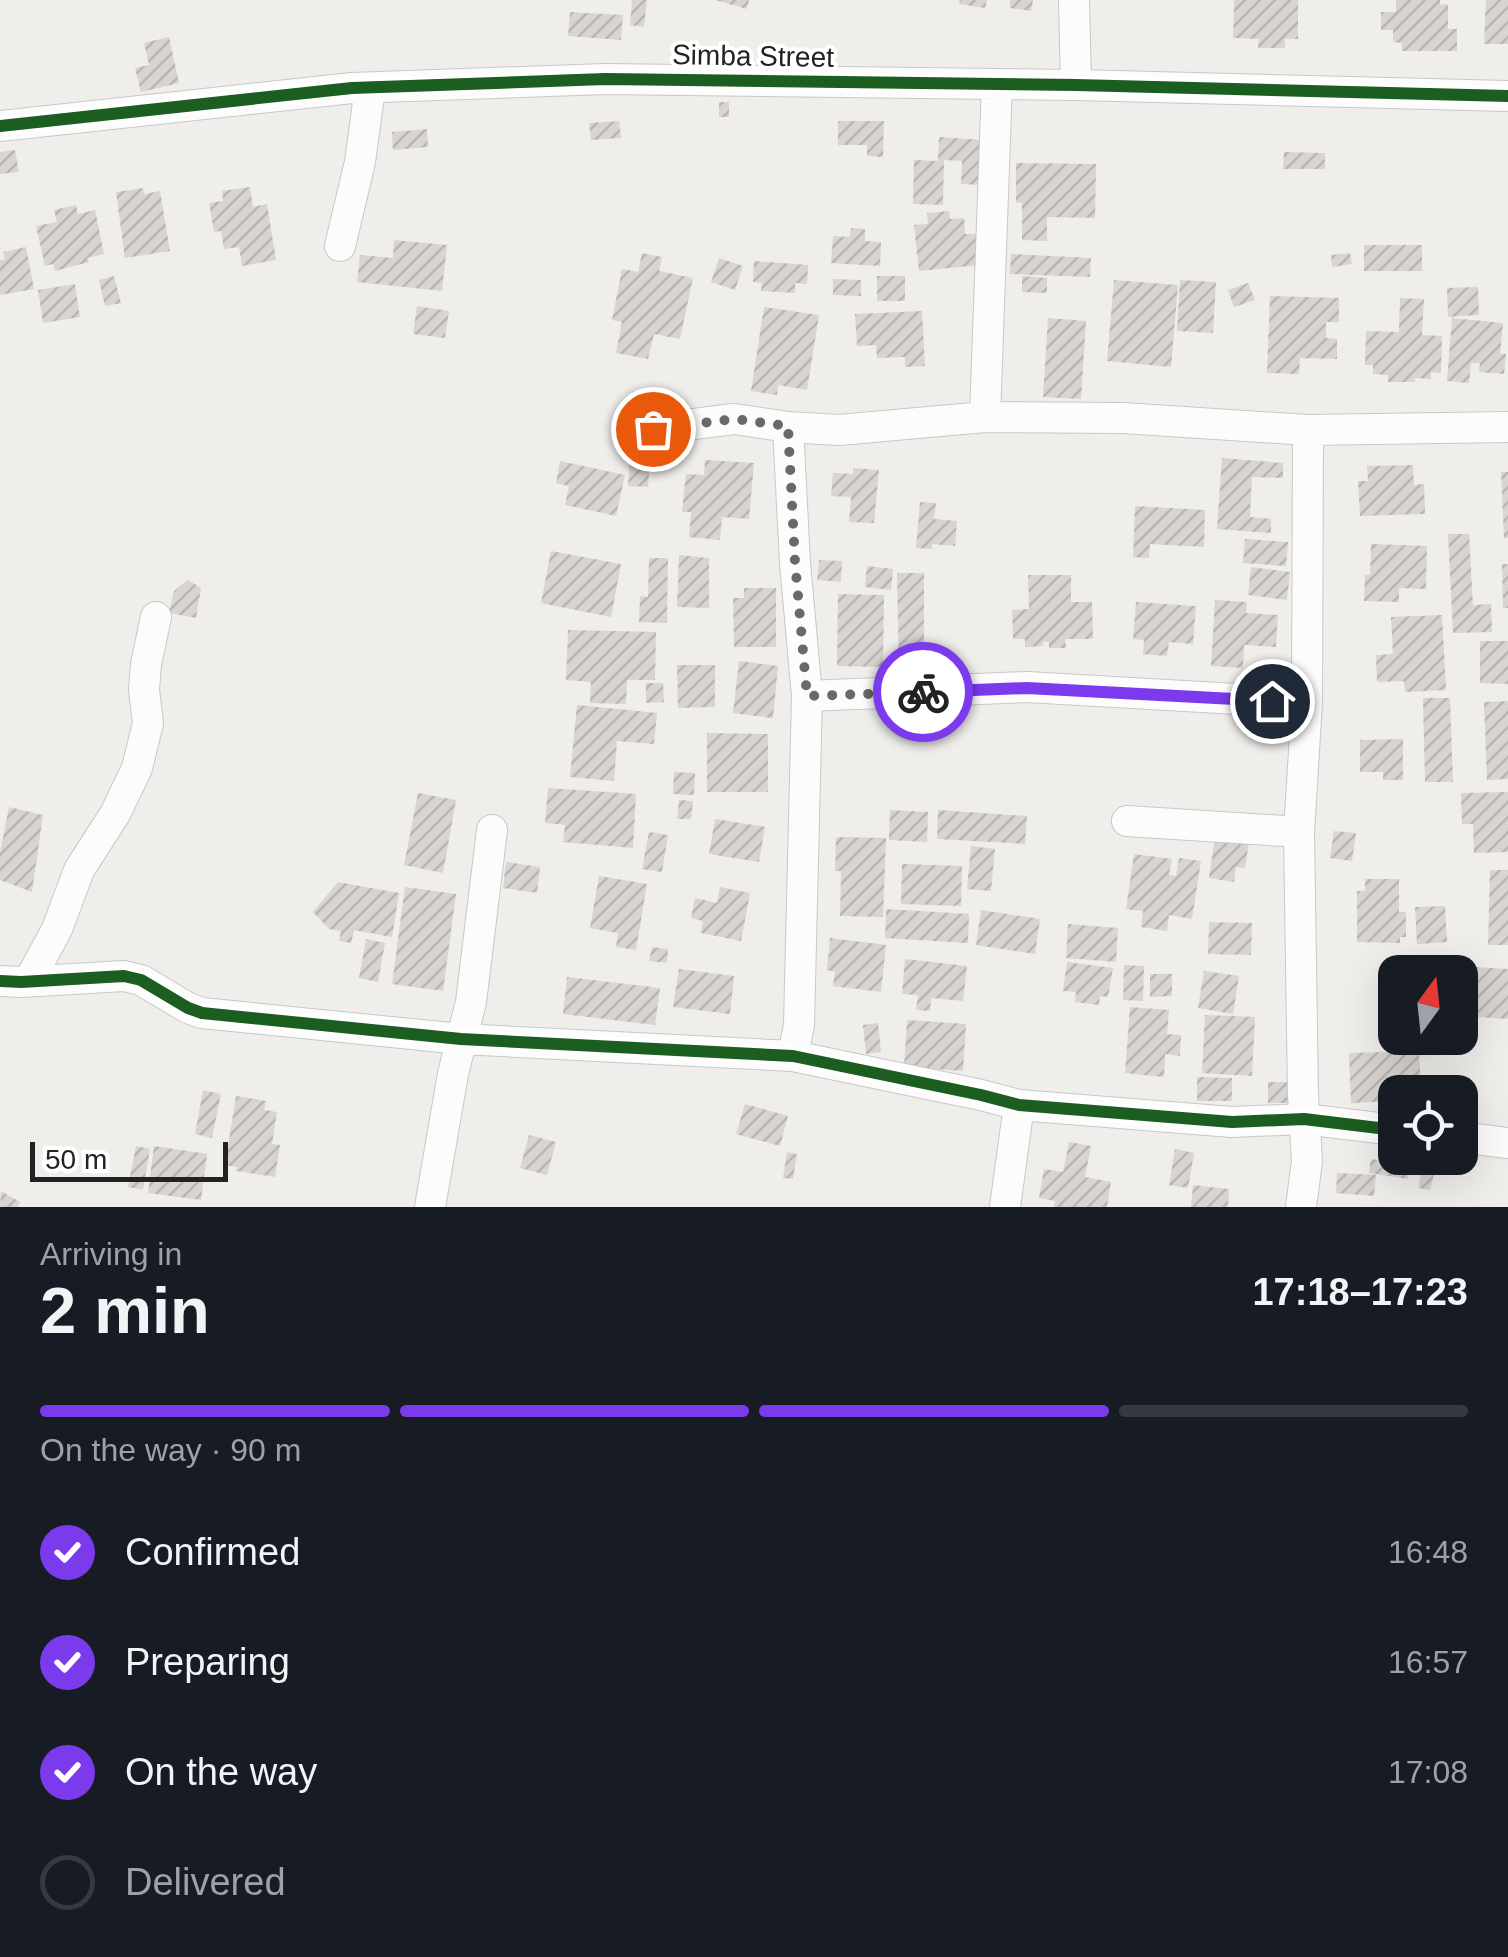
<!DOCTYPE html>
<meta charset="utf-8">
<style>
body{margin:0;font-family:Arial,sans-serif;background:#242831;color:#f1f3f6;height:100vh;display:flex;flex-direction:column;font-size:38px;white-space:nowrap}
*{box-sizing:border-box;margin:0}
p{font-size:32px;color:#9ea1a6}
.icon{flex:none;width:55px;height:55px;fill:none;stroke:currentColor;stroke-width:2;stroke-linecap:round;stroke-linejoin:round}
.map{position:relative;height:1207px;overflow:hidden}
.drawer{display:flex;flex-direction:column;background:#171b24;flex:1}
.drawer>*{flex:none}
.needle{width:65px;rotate:15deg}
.tools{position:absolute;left:1378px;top:955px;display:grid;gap:20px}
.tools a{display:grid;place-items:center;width:100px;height:100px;border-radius:20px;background:#171b24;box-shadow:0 10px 40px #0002;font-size:50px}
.scale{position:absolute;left:30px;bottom:25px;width:198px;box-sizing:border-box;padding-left:10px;border:5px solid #222;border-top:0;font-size:28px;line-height:35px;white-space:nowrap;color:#222;-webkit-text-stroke:8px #fff;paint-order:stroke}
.pin{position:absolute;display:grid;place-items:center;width:85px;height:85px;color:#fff;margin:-42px;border:5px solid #fff;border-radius:50%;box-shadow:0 2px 10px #0007}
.courier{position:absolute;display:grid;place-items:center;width:100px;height:100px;margin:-50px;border:8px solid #7c3aed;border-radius:50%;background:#fff;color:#222;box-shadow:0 2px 12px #0007}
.head em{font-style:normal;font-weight:700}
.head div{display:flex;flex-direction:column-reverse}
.head{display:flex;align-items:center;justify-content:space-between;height:170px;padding:0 40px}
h1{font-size:65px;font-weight:700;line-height:75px}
.bar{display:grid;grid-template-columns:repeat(4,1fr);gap:15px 10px;align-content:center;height:120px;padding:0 40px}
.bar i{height:12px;border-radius:8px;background:#363941}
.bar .selected{background:#7c3aed}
.bar p{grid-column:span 4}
ol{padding:0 40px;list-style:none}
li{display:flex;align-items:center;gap:30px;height:110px}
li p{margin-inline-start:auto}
li .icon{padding:10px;border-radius:50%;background:#7c3aed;color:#fff;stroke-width:4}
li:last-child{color:#9ea1a6}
li i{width:55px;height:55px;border:5px solid #363941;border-radius:50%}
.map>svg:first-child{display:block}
.building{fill:url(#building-hatch)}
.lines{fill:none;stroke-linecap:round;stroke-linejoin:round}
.street-casing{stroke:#c9c8c7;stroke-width:32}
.street{stroke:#fdfcfc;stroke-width:30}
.cycleway-casing{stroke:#fff;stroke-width:19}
.cycleway{stroke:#1b5e20;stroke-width:12}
.done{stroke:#6a6968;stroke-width:10;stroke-dasharray:0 18}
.route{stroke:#7c3aed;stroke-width:12}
.labels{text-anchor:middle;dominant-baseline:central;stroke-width:8;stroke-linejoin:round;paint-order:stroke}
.street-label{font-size:28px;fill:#222;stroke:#fff}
</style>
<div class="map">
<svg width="1508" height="1207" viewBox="0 0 1508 1207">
<defs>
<pattern id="building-hatch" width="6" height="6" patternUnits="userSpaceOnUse" patternTransform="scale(2.5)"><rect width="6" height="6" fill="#d7d4d2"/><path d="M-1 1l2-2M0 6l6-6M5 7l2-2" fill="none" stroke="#b8b6b4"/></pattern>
</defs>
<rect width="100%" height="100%" fill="#f0eeeb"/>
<path class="building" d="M632 0H647L644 27 630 25Z
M715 0H749L747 9Z
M960 0H987L985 8 959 4Z
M1010 0H1033L1031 11 1010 8Z
M1234 0H1298V39H1285V48H1258L1259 39 1233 38Z
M1396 0H1440V5L1448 4V29H1457V51H1402V43L1393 42V30H1381V12H1396Z
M1486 0H1508V44H1484Z
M570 12 623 15 621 40 568 36Z
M169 37 179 83 141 92 135 68 149 65 144 43Z
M719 102H729V117H719Z
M619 121 621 138 591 140 589 123Z
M838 121H884L883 157 867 156V145H838Z
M427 129 428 147 393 150 392 132Z
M939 137 984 140 982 185 961 184 962 161 944 160 943 205 913 204 914 160 938 161Z
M15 150 19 172 0 174V152Z
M1284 152 1325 153V169H1283Z
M1016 163 1096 164 1095 218 1047 217V241L1022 240V203L1016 202Z
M250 187 253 207 267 204 276 260 242 266 239 247 224 249 221 231 214 232 209 203 223 201 222 191Z
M143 188 144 194 160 191 170 251 125 258 116 192Z
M76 205 78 214 95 210 104 254 87 258 89 262 55 271 53 264 45 266 36 226 57 222 54 210Z
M949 211 950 219 964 218 965 234H977L980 265 919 271 914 225 928 224 927 213Z
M851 228 865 229V241L881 242 880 266 831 263 833 236 850 237Z
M394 240 447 245 442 291 357 282 360 255 393 258Z
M1364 245H1422V271H1364Z
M26 247 34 289 0 295V260H5L3 252Z
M642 253 662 257 659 271 693 278 680 339 654 334 648 359 616 353 622 322 612 320 622 269 638 272Z
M1350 253 1352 264 1332 267 1331 255Z
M1011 254 1091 258 1090 277 1010 274Z
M719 258 743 266 735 290 711 282Z
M754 261 808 265 807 284 795 283V293L761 291 762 283 753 282Z
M114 276 121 303 105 306 99 280Z
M877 276H905V301H877Z
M1022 276 1047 278V293L1022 292Z
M833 279 861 280V296L833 295Z
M1114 280 1178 285 1171 367 1107 361Z
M1180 280 1216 282 1213 333 1177 331Z
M1248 283 1255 300 1234 307 1228 290Z
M75 284 80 317 43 323 38 290Z
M1478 287 1479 315 1448 317 1447 288Z
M1270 296 1339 298V322H1326V338L1337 339V359L1300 358 1299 374 1267 373Z
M1400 298 1424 299 1422 335 1442 336 1441 373 1431 372V379L1415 378V382H1388V375L1373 374V365H1365L1366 331 1399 332Z
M417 306 449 311 445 338 413 334Z
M764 307 819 315 807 390 778 385 777 395 751 391Z
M922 311 925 366 905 367V357L877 358 876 345 857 346 855 314Z
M1048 318 1086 321 1081 399 1043 397Z
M1452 318 1503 323 1500 354H1506L1504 374 1479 372 1480 363H1471L1469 383 1447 381Z
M631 443 651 444 648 487 628 486Z
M1222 458 1283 463V478L1252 477 1250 517 1271 519V533L1217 529Z
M705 460 754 463 749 519 722 517 720 540 689 537 691 512H682L686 474 704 475Z
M560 461 625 475 616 516 565 505 569 486 556 483Z
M1413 465 1414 485 1424 484 1425 514 1360 516 1358 481H1368L1367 466Z
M853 468 879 470 874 523 849 522 851 497 831 496 833 473 853 474Z
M1501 472H1508V538H1504Z
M920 502 936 503 934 519 957 521 955 546 932 544V549L916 548Z
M1135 506 1205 510 1204 547 1150 544 1149 558 1133 557Z
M1448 534H1469L1473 605 1491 604 1492 632 1453 633Z
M1245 539 1288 542 1286 566 1243 563Z
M1371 544 1427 546 1426 589 1399 588V602L1364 601 1365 575H1370Z
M551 551 621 564 611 617 541 603Z
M679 555 709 558V608L677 607Z
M649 558H668L667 623 639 622 640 596 648 597Z
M819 560 842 561 841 582 817 580Z
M1502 564H1508V608H1503Z
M867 566 893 569 891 590 865 587Z
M1251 567 1290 572 1287 600 1248 595Z
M897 573H924V672H899Z
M1028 575H1071V602H1092L1093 639H1065L1066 648H1049V642H1043V646L1025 647V639H1013L1012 610 1029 609Z
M188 580 201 588 196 618 169 613 174 591Z
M744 588H776V647H734L733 598H744Z
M838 594 884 595 883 667 837 666Z
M1215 600 1247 602 1246 613 1278 615 1276 647 1244 645 1243 668 1211 666Z
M1136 602 1196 606 1193 644 1169 642 1167 656 1143 654 1144 640 1133 639Z
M1442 615 1446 690 1405 692 1404 681 1377 682 1376 655 1393 654 1391 617Z
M568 630 656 632 655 680H627L626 704 590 703 591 682 566 680Z
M1480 641H1508V684L1480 683Z
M739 661 778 666 773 718 733 713Z
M677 665H715V707L678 708Z
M646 683H663L664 702 646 703Z
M1423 698H1450L1453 782H1425Z
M1508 701V779L1487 780 1484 702Z
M577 705 657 713 654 744 617 741 614 781 570 777Z
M707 733 768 734V792H707Z
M1403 739V780H1383V772H1360V740Z
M674 772 695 773 694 795 673 794Z
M548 788 636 794 633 848 563 842 565 825 545 823Z
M1508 792V852L1474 853 1473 824H1462L1461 793Z
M418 793 456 800 443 873 404 865Z
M679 800 693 801 691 819H677Z
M9 807 43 815 32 892 0 880V853Z
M890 810 928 812 927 842 889 840Z
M938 810 1027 816 1025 844 937 839Z
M715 819 765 827 759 862 709 854Z
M1334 831 1356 833 1352 861 1330 858Z
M649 832 668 835 662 872 642 869Z
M836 837 886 838 883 917 840 916 841 871H835Z
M1215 837 1249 842 1245 868 1236 867 1234 882 1209 878Z
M971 846 995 849 991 891 967 889Z
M1134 854 1172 859 1169 875 1176 876 1179 858 1201 861 1192 919 1169 915 1167 931 1141 927 1143 911 1126 909Z
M506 862 540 867 537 893 503 888Z
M902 864 962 866 961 906 901 904Z
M1490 870H1508V945H1488Z
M599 876 647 884 636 950 616 947 618 933 590 928Z
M1365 879H1399V912H1406V937H1400V943L1357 942V891H1365Z
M338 882 399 893 392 937 354 930 351 943 339 941 341 931 329 929 313 912Z
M405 887 456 894 443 991 392 984Z
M720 887 750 893 741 941 701 933 703 921 691 918 695 898 717 903Z
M1445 906 1447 942 1417 944 1415 907Z
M886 909 969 914 968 943 885 938Z
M981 910 1040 919 1035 954 976 945Z
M1209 922 1252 923 1251 955 1208 954Z
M1068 924 1118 928 1116 962 1066 958Z
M830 938 886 945 881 992 833 986 835 972 827 970Z
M366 939 385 943 378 982 359 978Z
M652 947 668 949 667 963 649 961Z
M1443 955 1445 972H1414L1412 959Z
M905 959 967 966 963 1001 931 998 930 1011 916 1010 918 995 902 994Z
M1067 962 1113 968 1108 997 1100 996 1099 1005 1075 1002 1076 992 1063 991Z
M1124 965 1144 966 1143 1001 1123 1000Z
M1475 967 1508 969V1019L1462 1016 1464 984 1474 985Z
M679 969 734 976 730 1014 673 1007Z
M1204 971 1239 976 1233 1014 1198 1008Z
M1150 974H1172V996L1150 997Z
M567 977 660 988 655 1025 563 1014Z
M1130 1007 1169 1010 1167 1034 1181 1035 1180 1056 1165 1054 1164 1077 1125 1073Z
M1205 1015 1255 1017 1252 1076 1202 1073Z
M907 1020 966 1024 963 1071 904 1067Z
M878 1023 881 1052 866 1054 863 1025Z
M1419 1051 1421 1092H1395V1101L1351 1103 1349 1053Z
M1197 1077 1232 1078V1101H1197Z
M1268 1082H1298L1297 1103H1268Z
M203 1090 221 1094 212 1138 195 1134Z
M236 1096 266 1101 264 1110 277 1112 272 1144 280 1145 275 1177 236 1171 237 1167 225 1165Z
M745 1104 788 1116 780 1146 736 1134Z
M529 1135 556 1142 547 1175 520 1168Z
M1069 1142 1091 1146 1085 1177 1111 1182 1107 1207H1054L1055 1201 1039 1198 1044 1169 1063 1172Z
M136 1146 150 1149 143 1190 128 1187Z
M154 1146 207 1154 201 1200 148 1193Z
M1175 1149 1194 1153 1188 1188 1169 1185Z
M787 1152 797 1154 793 1179 783 1178Z
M1371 1159 1410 1165 1408 1179 1369 1173Z
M1422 1168 1435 1170 1430 1190 1418 1188Z
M1337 1173 1376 1175 1374 1196 1336 1193Z
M1193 1185 1229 1189 1228 1207H1191Z
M1 1191 20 1202 18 1207H0Z"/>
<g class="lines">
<defs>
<path id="street" d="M1074 0 1076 85
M0 126 352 88 605 79 1076 85 1508 96
M340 246 360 162 370 88
M985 417 997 84
M788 427 795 563 807 696 799 1025 793 1056
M653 429 734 419 788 427 839 430 985 417 1123 418 1308 430 1508 427
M807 696 1027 687 1307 703
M1127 821 1299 832
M0 981 21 982 124 976 141 980 188 1008 202 1013 461 1039 793 1056 981 1095 1019 1105 1232 1122 1304 1119 1395 1130
M29 981 57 929 79 870 115 814 137 768 148 723 144 690 146 664 156 617
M1460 1137 1508 1143
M430 1207 453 1074 471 1002 492 830
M1005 1207 1019 1105
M1301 1207 1307 1161 1303 1095 1299 832 1307 703 1308 430"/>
</defs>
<use href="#street" class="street-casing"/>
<use href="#street" class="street"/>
<defs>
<path id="cycleway" d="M0 126 352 88 605 79 1076 85 1508 96
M0 981 21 982 124 976 141 980 188 1008 202 1013 461 1039 793 1056 981 1095 1019 1105 1232 1122 1304 1119 1395 1130"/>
</defs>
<use href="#cycleway" class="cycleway-casing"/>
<use href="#cycleway" class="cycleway"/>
</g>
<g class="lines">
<path class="done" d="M653 429 734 419 788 426 795 562 807 696 923 692"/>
<path class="route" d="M923 692 1027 688 1272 701"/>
</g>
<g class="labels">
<g class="street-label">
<text transform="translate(753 56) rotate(1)">Simba Street</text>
</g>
</g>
</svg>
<div class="tools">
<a><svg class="needle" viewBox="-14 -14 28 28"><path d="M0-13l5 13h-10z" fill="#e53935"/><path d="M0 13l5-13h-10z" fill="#9ea1a6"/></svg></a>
<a><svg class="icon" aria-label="locate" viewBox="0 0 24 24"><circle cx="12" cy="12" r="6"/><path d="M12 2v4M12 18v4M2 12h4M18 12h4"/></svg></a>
</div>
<div class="scale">50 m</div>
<div class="pin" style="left:653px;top:429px;background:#ea580c"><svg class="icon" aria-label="bag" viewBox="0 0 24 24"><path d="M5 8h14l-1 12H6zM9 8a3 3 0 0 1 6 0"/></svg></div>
<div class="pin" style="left:1272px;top:701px;background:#1f2937"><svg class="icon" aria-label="home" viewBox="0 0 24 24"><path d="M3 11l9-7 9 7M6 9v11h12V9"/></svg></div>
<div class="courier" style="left:923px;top:692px"><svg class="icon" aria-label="bike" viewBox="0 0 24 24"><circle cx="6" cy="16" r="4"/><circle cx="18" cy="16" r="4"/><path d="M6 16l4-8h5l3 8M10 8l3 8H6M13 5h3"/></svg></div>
</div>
<section class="drawer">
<div class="head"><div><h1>2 min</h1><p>Arriving in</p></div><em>17:18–17:23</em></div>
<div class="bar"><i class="selected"></i><i class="selected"></i><i class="selected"></i><i></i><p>On the way · 90 m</p></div>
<ol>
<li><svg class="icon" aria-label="check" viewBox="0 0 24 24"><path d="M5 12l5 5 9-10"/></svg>Confirmed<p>16:48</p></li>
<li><svg class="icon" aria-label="check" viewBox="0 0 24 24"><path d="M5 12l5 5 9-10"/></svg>Preparing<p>16:57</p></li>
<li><svg class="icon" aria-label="check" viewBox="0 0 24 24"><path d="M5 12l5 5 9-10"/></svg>On the way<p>17:08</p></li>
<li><i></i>Delivered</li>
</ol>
</section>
